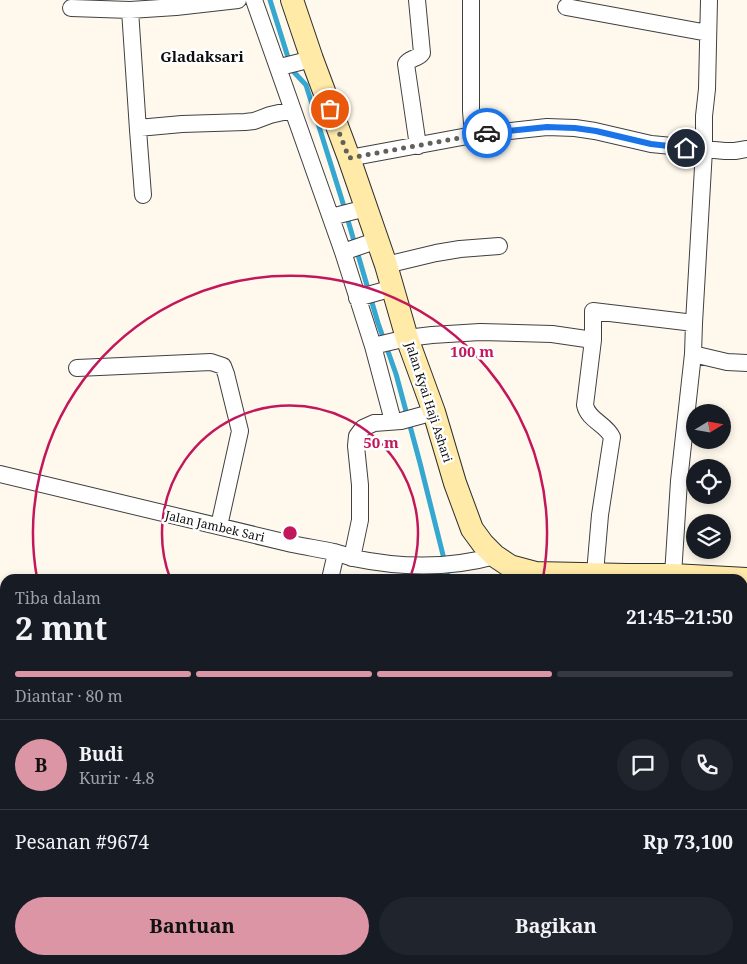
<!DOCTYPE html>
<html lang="id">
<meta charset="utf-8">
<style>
body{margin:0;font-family:"Noto Serif",serif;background:#20242c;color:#f1f3f6;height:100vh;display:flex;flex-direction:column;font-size:19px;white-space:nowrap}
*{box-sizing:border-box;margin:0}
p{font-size:16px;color:#9ea1a6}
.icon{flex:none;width:28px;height:28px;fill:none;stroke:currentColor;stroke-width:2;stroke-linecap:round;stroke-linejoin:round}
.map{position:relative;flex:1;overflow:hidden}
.details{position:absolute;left:0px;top:574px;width:748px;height:391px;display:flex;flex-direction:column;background:#171b24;border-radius:15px 15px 0 0;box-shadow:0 2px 8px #0003}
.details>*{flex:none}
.needle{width:32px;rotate:79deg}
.tools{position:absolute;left:686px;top:404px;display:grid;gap:10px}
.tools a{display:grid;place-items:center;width:45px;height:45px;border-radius:50%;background:#171b24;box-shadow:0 2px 8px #0003;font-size:25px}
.pin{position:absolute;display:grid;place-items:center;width:42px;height:42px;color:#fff;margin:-21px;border:2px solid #fff;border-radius:50%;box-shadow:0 1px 5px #0007}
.courier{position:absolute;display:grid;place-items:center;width:50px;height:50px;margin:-25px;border:4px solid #1a73e8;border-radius:50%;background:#fff;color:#222;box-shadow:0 1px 6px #0007}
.summary em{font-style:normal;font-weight:700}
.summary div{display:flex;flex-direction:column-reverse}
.summary{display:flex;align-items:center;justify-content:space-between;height:85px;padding:0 15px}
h1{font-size:32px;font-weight:700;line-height:38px}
.bar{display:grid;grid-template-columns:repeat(4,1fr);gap:8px 5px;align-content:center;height:60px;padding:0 15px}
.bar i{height:6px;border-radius:4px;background:#363941}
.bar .current{background:#db95a4}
.bar p{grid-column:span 4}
.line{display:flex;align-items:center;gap:12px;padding:0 15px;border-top:1px solid #363941}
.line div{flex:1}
.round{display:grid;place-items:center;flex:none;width:52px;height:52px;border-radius:26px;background:#20242c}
.cta{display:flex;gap:10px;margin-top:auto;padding:10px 15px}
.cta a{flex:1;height:58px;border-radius:30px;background:#db95a4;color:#111;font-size:20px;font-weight:700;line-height:58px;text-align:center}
.cta a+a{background:#20242c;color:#f1f3f6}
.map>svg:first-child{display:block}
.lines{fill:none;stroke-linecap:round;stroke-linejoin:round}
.stream{stroke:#36a7d0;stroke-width:5}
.minor-casing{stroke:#404040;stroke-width:18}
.secondary-casing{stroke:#2f2f2f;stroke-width:24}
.minor{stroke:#fff;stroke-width:16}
.secondary{stroke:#ffeaa8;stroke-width:22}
.done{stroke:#62605b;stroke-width:5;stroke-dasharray:0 9}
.route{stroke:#1a73e8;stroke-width:6}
.ring{fill:none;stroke:#c2185b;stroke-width:2.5}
.labels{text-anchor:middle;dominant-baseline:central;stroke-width:5;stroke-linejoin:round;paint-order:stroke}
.street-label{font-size:12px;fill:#0d0d0d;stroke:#fff}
.quarter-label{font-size:15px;font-weight:bold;fill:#0d0d0d;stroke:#fff}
.centre{fill:#c2185b;stroke:#fff;stroke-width:2.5}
.ring-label{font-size:15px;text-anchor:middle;font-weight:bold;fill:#c2185b;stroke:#fff;stroke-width:5;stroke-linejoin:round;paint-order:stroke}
</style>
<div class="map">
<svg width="747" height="964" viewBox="0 0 747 964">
<rect width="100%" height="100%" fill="#fff9ed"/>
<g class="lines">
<path class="stream" d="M270 0 292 70 306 85 342 200 378 323 396 374 420 463 449 579
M416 960 417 964
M92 964 96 960"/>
<defs>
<path id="minor" d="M254 0 343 252 373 346 393 421
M417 0 422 53C418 59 409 58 406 64L418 146
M471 0V111L473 135
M566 7 708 33
M71 8 130 10 176 7 238 0
M130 10 138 130 143 195
M284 66 312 59
M138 128 182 124 245 122 254 121 270 115 292 110
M349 158 473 135 547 127 575 128 595 131 651 144 725 151H735L747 149
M331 217 366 208
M343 252 378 240
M386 265 436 253 460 249 499 246
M357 298 393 288
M373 346 407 338 432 335 480 332 552 334 593 340
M693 354 727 362 747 363
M77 368 211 362 223 366 226 374 240 431 219 526
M0 474 292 544C306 547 320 549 334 552 341 554 347 556 353 558 401 568 448 569 495 556
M352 558 360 520V485L356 446 357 436 363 428 374 423 401 421 434 412
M595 573 600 515 612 437C606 424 588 420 585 405L593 340V311L694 323
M673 575 679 481 693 354 694 323 704 150V116L707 89 709 0
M330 579 336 553
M742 776 747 778
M742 848 747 850
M0 858 5 859
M169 960 170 964
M284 960V964
M466 964 468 960"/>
<path id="secondary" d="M292 0 312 59 349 158 386 265 407 338 434 412 455 483 472 529 483 544 495 556 510 566 536 573 627 575H673L747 579"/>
</defs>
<use href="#minor" class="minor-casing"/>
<use href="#secondary" class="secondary-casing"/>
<use href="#minor" class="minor"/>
<use href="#secondary" class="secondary"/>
</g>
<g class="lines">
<path class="done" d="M330 109 349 158 487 133"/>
<path class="route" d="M487 133 547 127 575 128 596 131 651 144 686 148"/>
</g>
<g class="ring">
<path d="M170 578A128 128 0 1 1 410 578"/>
<path d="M37 578A257 257 0 1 1 543 578"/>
</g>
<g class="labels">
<g class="street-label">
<text transform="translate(429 402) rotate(72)">Jalan Kyai Haji Ashari</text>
<text transform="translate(215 526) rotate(13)">Jalan Jambek Sari</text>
</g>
<g class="quarter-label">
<text x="202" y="56">Gladaksari</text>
</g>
</g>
<circle cx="290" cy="533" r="8" class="centre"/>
<g class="ring-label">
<text x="472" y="357">100 m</text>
<text x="381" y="448">50 m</text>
</g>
</svg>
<div class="tools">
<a><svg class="needle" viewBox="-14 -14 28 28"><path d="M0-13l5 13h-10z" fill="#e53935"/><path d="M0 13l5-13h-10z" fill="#9ea1a6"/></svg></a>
<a><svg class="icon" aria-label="locate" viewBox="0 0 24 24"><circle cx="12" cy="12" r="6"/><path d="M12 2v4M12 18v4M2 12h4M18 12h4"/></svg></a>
<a><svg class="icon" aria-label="layers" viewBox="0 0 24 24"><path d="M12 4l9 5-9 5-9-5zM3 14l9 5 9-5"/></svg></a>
</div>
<div class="pin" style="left:330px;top:109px;background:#ea580c"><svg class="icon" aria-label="bag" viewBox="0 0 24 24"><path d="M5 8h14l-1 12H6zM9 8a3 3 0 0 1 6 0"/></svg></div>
<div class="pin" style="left:686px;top:148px;background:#1f2937"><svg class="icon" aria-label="home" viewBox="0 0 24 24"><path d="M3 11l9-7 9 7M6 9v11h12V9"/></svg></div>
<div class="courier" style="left:487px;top:133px"><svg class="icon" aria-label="car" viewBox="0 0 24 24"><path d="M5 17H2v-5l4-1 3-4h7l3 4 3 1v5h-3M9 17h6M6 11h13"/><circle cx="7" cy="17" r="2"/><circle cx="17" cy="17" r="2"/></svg></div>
<section class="details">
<div class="summary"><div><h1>2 mnt</h1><p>Tiba dalam</p></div><em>21:45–21:50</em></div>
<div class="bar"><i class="current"></i><i class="current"></i><i class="current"></i><i></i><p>Diantar · 80 m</p></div>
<div class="line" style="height:90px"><b class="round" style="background:#db95a4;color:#111">B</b><div><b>Budi</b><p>Kurir · 4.8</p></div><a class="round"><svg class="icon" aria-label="chat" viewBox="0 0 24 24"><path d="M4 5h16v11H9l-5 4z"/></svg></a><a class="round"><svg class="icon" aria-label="phone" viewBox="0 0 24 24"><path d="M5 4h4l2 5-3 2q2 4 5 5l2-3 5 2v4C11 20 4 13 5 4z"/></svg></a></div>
<div class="line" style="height:65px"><div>Pesanan #9674</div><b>Rp 73,100</b></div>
<div class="cta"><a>Bantuan</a><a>Bagikan</a></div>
</section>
</div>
